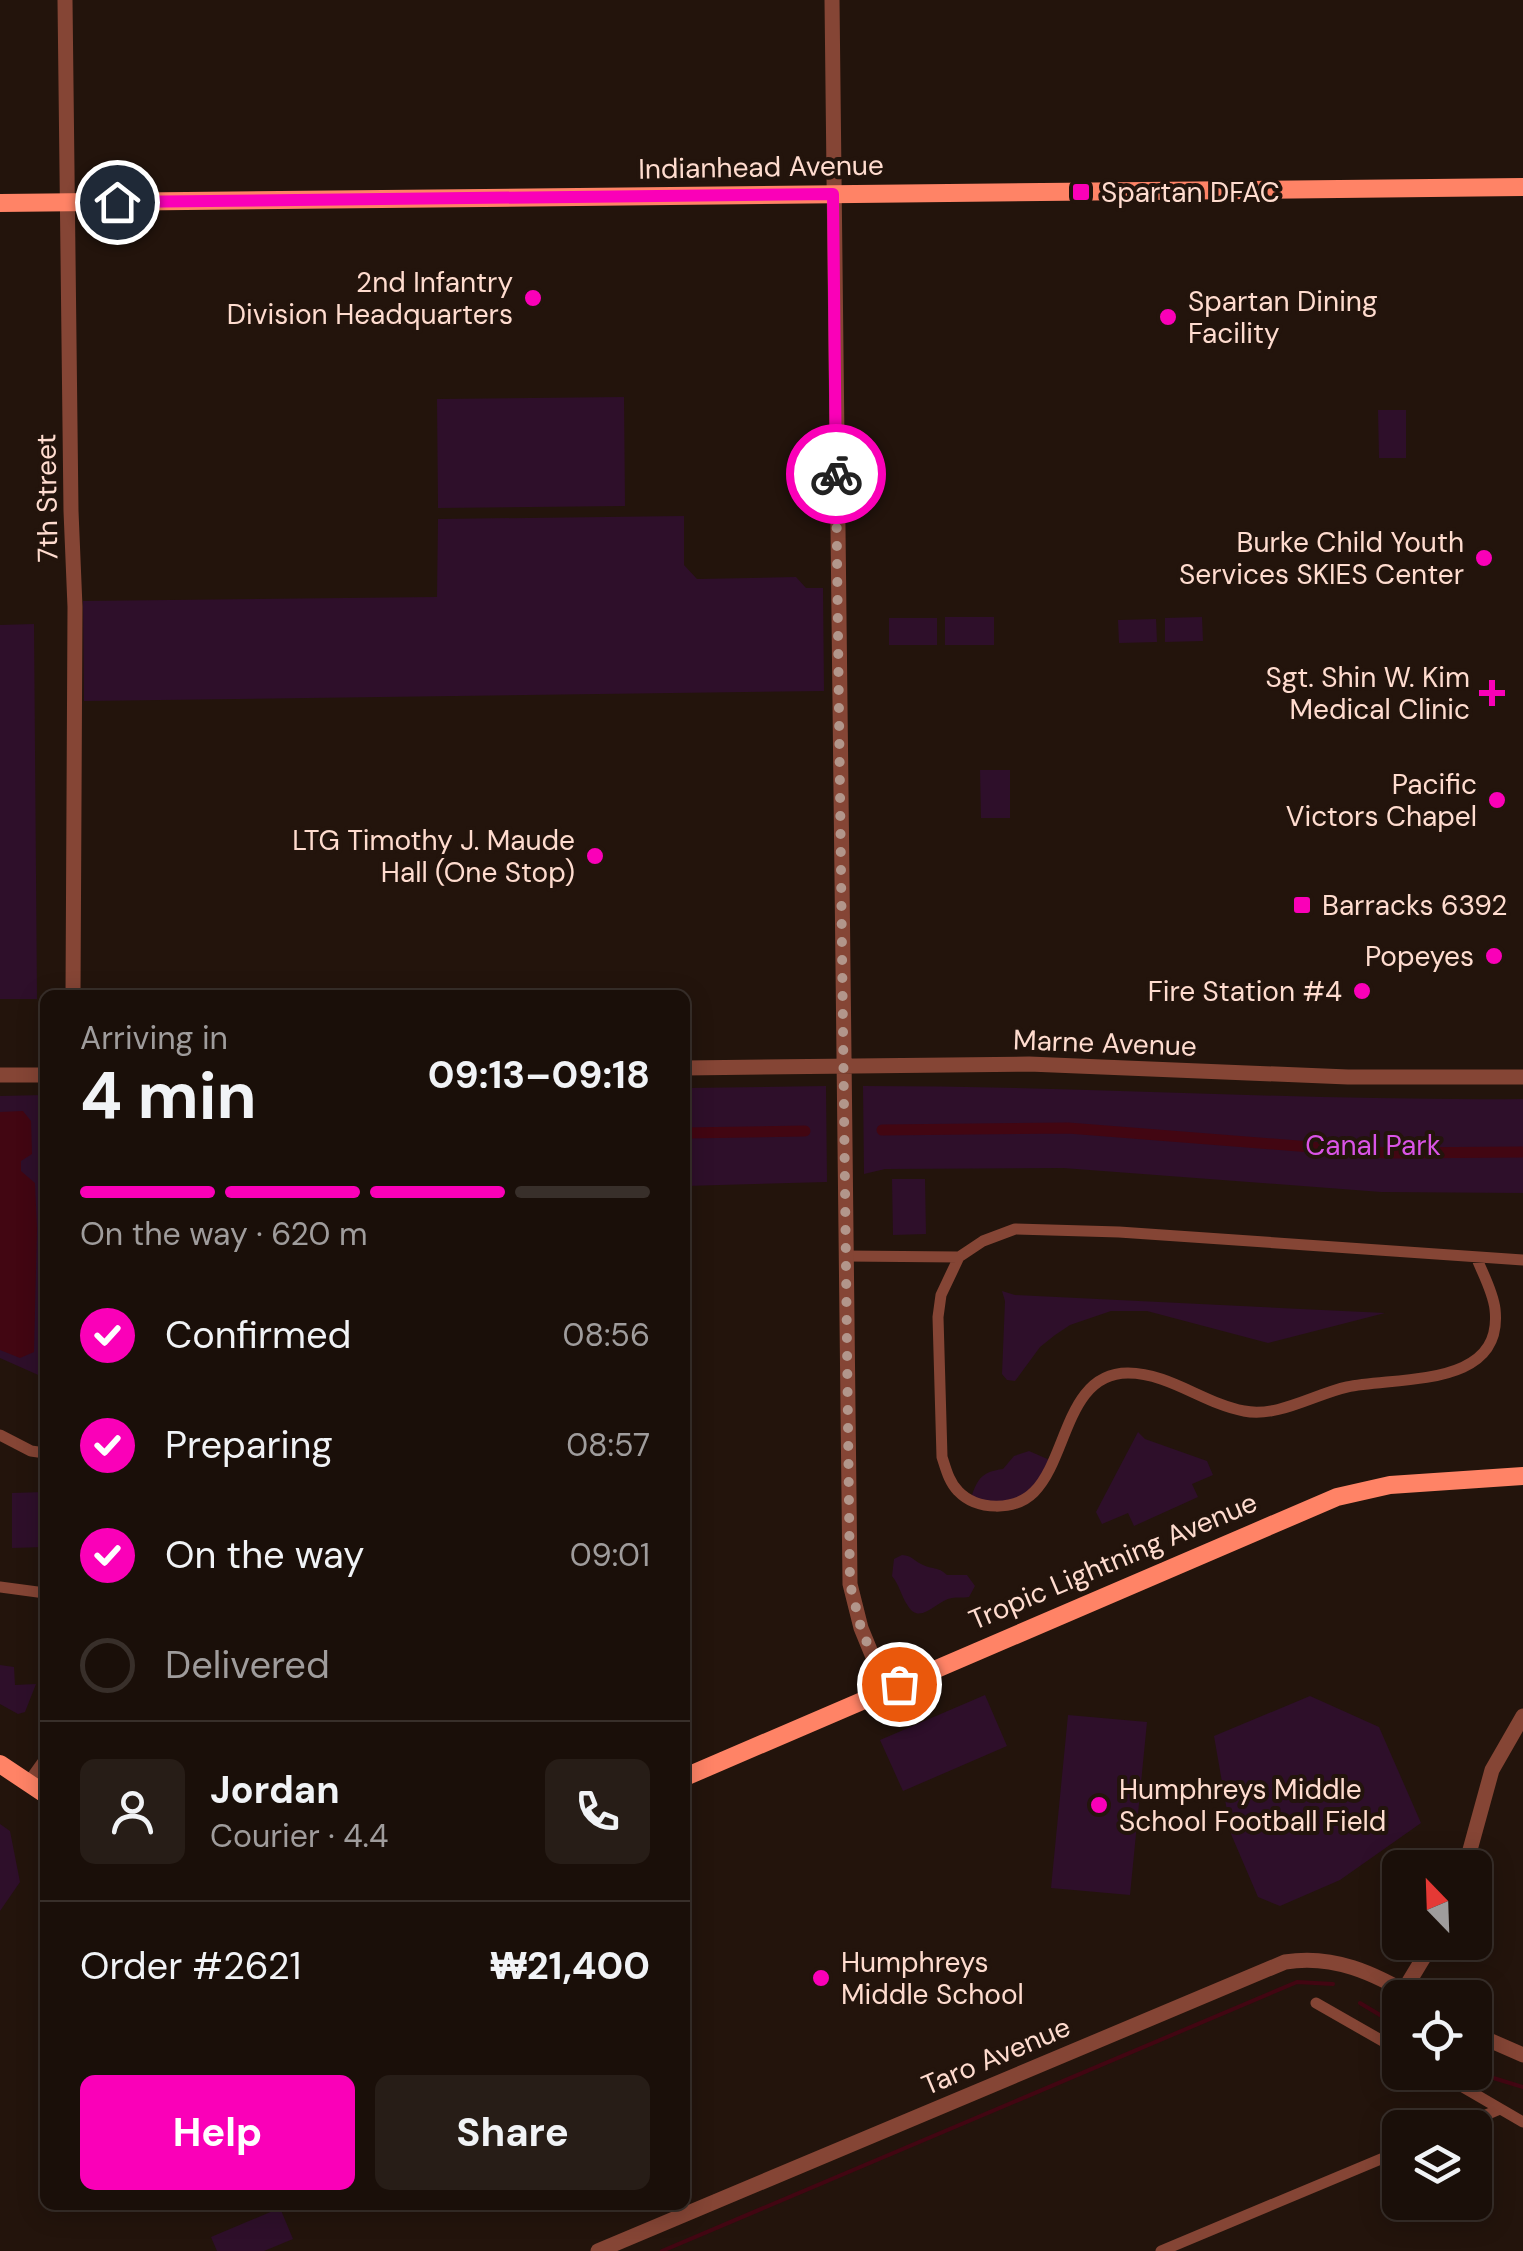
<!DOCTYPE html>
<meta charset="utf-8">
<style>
body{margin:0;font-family:"DM Sans",sans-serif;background:#271d17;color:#f1f3f6;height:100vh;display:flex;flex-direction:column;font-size:38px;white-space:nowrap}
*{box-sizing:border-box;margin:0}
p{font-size:32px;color:#9f9c9c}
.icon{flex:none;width:55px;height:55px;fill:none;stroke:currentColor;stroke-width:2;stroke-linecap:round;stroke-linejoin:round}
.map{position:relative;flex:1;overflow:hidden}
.panel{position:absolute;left:40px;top:990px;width:650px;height:1220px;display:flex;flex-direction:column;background:#1a0f09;border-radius:15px;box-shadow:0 5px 25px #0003,0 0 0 2px #382f2a}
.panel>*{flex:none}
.needle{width:65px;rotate:337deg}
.controls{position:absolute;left:1382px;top:1850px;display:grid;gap:20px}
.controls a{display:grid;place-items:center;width:110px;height:110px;border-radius:15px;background:#1a0f09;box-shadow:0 5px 25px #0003,0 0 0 2px #382f2a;font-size:50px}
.pin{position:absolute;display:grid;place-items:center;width:85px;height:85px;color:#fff;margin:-42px;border:5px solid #fff;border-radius:50%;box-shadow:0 2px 10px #0007}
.courier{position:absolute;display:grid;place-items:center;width:100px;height:100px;margin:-50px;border:8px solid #fa00b8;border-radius:50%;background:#fff;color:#222;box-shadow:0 2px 12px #0007}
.overview em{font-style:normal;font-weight:700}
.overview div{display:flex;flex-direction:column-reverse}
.overview{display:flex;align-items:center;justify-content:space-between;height:170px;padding:0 40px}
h1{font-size:65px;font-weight:700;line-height:75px}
.bar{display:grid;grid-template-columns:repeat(4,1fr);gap:15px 10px;align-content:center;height:120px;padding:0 40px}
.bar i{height:12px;border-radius:8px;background:#382f2a}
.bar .current{background:#fa00b8}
.bar p{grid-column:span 4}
.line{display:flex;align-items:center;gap:25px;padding:0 40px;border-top:2px solid #382f2a}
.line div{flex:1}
.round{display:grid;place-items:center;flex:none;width:105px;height:105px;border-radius:15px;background:#271d17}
ol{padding:0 40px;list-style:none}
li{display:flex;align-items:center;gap:30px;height:110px}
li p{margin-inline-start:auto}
li .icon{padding:10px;border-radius:50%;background:#fa00b8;color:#fff;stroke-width:4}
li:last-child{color:#9f9c9c}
li i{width:55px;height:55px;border:5px solid #382f2a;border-radius:50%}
.cta{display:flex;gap:20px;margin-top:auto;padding:20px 40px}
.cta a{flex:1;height:115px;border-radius:15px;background:#fa00b8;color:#fff;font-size:40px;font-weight:700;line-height:115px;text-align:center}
.cta a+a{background:#271d17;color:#f1f3f6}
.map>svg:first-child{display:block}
.green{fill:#2e0f2a}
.water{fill:#420612}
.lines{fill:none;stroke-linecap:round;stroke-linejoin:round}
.stream{stroke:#420612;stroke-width:4}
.canal{stroke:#420612;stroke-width:11}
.minor{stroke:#854535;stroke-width:11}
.tertiary{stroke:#854535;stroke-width:15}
.secondary{stroke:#ff8366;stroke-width:18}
.done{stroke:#b2968b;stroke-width:10;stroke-dasharray:0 18}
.route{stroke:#fa00b8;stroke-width:12}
.poi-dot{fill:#fa00b8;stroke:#23140c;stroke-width:4}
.labels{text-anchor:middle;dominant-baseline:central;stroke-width:8;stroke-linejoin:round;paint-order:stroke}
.street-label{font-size:28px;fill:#ffdccf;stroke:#23140c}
.poi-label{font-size:28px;fill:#ffdccf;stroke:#23140c;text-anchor:end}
.park-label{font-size:28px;fill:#da54e6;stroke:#23140c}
</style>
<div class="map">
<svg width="1523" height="2251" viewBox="0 0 1523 2251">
<rect width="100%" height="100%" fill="#23140c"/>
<path class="green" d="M624 397 625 506 438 508 437 399Z
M1378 410H1406V458H1379Z
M684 516V565L697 579 796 577 806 588H823L824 691 84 701 83 601 437 597 438 519Z
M945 617H994V645H945Z
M1202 617 1203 641 1165 642V618Z
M889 618H937V645H889Z
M1156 619 1157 642 1119 643 1118 620Z
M34 624 37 999H0V625Z
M980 770H1010V818H981Z
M826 1086 827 1182 685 1186V1088Z
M863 1086C1083 1086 1303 1101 1523 1099V1193L1381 1192 1063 1168 885 1169 864 1174Z
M45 1095V1378L0 1358V1096Z
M892 1179H925L926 1234 893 1235Z
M1002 1291 1015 1295 1385 1313 1268 1343 1147 1311H1111L1070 1325 1055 1335 1040 1347 1015 1381 1007 1380 1002 1374 1005 1301Z
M1138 1432 1145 1439 1207 1461 1213 1475 1192 1484 1198 1497 1134 1526 1128 1513 1102 1524 1096 1512Z
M1029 1451 1052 1461 1042 1482 1012 1505 970 1501C977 1480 980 1472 1003 1469L1014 1456Z
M45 1492V1547L12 1548V1493Z
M902 1555C913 1556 913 1560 921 1564 932 1570 938 1566 947 1575H967L975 1586 969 1597C963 1598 957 1597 952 1598 937 1600 920 1626 908 1606 901 1596 900 1586 892 1576L894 1559Z
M0 1665 14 1667 15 1685 36 1684 25 1712 18 1714 0 1704Z
M985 1695 1007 1746 903 1791 880 1740Z
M1310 1696 1379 1727 1421 1823 1340 1880 1280 1906 1258 1897 1231 1834 1214 1736Z
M1068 1715 1147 1722 1130 1895 1051 1888Z
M0 1824 10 1831 20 1882 0 1911Z
M280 2208 293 2239 264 2251H217L211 2237Z"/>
<path class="water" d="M23 1111 31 1121 32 1154 21 1161V1171L35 1183 37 1229 34 1352 20 1358 0 1350V1112Z"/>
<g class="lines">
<path class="stream" d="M1360 2003 1400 2027
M1474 2072 1523 2087
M662 2251 1297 1982 1333 1984"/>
<path class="canal" d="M882 1130 1068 1128 1387 1153 1523 1152
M685 1133 805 1131"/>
<path class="minor" d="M845 1256 959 1257
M1477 1259C1483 1274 1493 1292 1495 1309 1504 1389 1398 1376 1347 1387 1315 1394 1277 1418 1244 1411 1205 1404 1169 1373 1128 1373 1066 1373 1068 1458 1034 1492 1015 1511 977 1511 958 1491 949 1482 946 1469 942 1457L938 1317 941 1295 959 1257 983 1241 1015 1229 1119 1232 1523 1260
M0 1435 31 1451 45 1453
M0 1587 45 1593
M1316 2003 1400 2051
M1437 2072 1523 2122
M1455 2128 1500 2109
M1161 2251 1400 2151"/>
<path class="tertiary" d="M65 0 71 511 75 607 73 995
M832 0 850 1584 861 1628 886 1689
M685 1068 1029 1064 1348 1077H1523
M0 1075H45
M30 1783 45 1762
M1465 1868 1492 1770 1523 1716
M1404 1990 1433 1942
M1475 2034 1523 2055
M598 2251 1285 1962C1333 1954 1374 1973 1416 1998"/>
<path class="secondary" d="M0 203 1523 187
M0 1764 45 1794
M685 1777 1337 1497 1390 1485 1523 1476"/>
</g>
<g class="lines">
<path class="done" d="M836 474 850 1584 861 1628 886 1689 899 1684"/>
<path class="route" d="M117 202 833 194 836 474"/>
</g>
<g class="poi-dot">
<rect x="1071" y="182" width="20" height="20" rx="5"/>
<circle cx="533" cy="298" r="10"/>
<circle cx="1168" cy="317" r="10"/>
<circle cx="1484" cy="558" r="10"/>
<path d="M1487 678h10v10h10v10h-10v10h-10v-10h-10v-10h10z"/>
<circle cx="1497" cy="800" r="10"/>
<circle cx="595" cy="856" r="10"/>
<rect x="1292" y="895" width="20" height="20" rx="5"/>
<circle cx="1494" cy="956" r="10"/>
<circle cx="1362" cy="991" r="10"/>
<circle cx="1099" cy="1805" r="10"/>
<circle cx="821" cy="1978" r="10"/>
</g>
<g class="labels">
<g class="street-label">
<text transform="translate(761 167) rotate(-1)">Indianhead Avenue</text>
<text transform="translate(47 498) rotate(-91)">7th Street</text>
<text transform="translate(1105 1043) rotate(2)">Marne Avenue</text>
<text transform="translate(1113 1561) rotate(-23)">Tropic Lightning Avenue</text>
<text transform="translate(996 2056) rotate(-23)">Taro Avenue</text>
</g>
<g class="poi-label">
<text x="1101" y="192" text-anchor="start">Spartan DFAC</text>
<text x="513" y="282">2nd Infantry<tspan x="513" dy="32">Division Headquarters</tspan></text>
<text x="1188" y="301" text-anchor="start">Spartan Dining<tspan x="1188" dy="32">Facility</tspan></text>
<text x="1464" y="542">Burke Child Youth<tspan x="1464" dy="32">Services SKIES Center</tspan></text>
<text x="1470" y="677">Sgt. Shin W. Kim<tspan x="1470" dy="32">Medical Clinic</tspan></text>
<text x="1477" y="784">Pacific<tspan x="1477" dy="32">Victors Chapel</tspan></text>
<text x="575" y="840">LTG Timothy J. Maude<tspan x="575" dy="32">Hall (One Stop)</tspan></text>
<text x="1322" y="905" text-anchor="start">Barracks 6392</text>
<text x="1474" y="956">Popeyes</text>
<text x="1342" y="991">Fire Station #4</text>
<text x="1119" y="1789" text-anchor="start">Humphreys Middle<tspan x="1119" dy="32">School Football Field</tspan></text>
<text x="841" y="1962" text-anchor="start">Humphreys<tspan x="841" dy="32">Middle School</tspan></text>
</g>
<g class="park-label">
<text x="1373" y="1145">Canal Park</text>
</g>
</g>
</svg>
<div class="controls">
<a><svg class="needle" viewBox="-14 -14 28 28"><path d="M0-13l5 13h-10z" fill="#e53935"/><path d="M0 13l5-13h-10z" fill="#9f9c9c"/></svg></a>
<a><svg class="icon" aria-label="locate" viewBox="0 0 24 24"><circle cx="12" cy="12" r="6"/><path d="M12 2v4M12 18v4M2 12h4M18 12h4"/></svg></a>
<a><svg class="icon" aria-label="layers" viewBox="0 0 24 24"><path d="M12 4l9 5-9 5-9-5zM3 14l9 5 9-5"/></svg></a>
</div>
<div class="pin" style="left:899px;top:1684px;background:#ea580c"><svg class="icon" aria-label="bag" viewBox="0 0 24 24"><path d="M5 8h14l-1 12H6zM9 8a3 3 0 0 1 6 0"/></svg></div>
<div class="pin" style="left:117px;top:202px;background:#1f2937"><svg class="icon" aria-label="home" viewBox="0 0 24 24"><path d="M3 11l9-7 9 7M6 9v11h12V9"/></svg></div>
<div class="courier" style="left:836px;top:474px"><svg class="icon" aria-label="bike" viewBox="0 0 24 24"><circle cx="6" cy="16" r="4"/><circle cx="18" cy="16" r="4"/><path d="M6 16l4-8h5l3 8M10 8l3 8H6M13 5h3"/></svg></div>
<section class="panel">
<div class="overview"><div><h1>4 min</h1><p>Arriving in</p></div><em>09:13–09:18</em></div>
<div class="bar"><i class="current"></i><i class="current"></i><i class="current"></i><i></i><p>On the way · 620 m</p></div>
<ol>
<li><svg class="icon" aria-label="check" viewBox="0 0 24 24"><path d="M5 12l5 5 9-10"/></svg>Confirmed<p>08:56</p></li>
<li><svg class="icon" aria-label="check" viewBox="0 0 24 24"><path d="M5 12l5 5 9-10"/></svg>Preparing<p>08:57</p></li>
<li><svg class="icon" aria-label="check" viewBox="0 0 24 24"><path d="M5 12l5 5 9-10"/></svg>On the way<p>09:01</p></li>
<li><i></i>Delivered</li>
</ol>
<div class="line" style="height:180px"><a class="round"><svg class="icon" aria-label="person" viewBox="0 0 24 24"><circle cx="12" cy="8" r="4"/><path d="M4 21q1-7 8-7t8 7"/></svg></a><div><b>Jordan</b><p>Courier · 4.4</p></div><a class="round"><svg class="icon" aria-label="phone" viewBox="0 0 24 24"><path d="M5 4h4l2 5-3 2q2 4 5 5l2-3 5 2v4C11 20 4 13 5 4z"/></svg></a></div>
<div class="line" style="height:130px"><div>Order #2621</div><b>₩21,400</b></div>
<div class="cta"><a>Help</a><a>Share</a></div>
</section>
</div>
